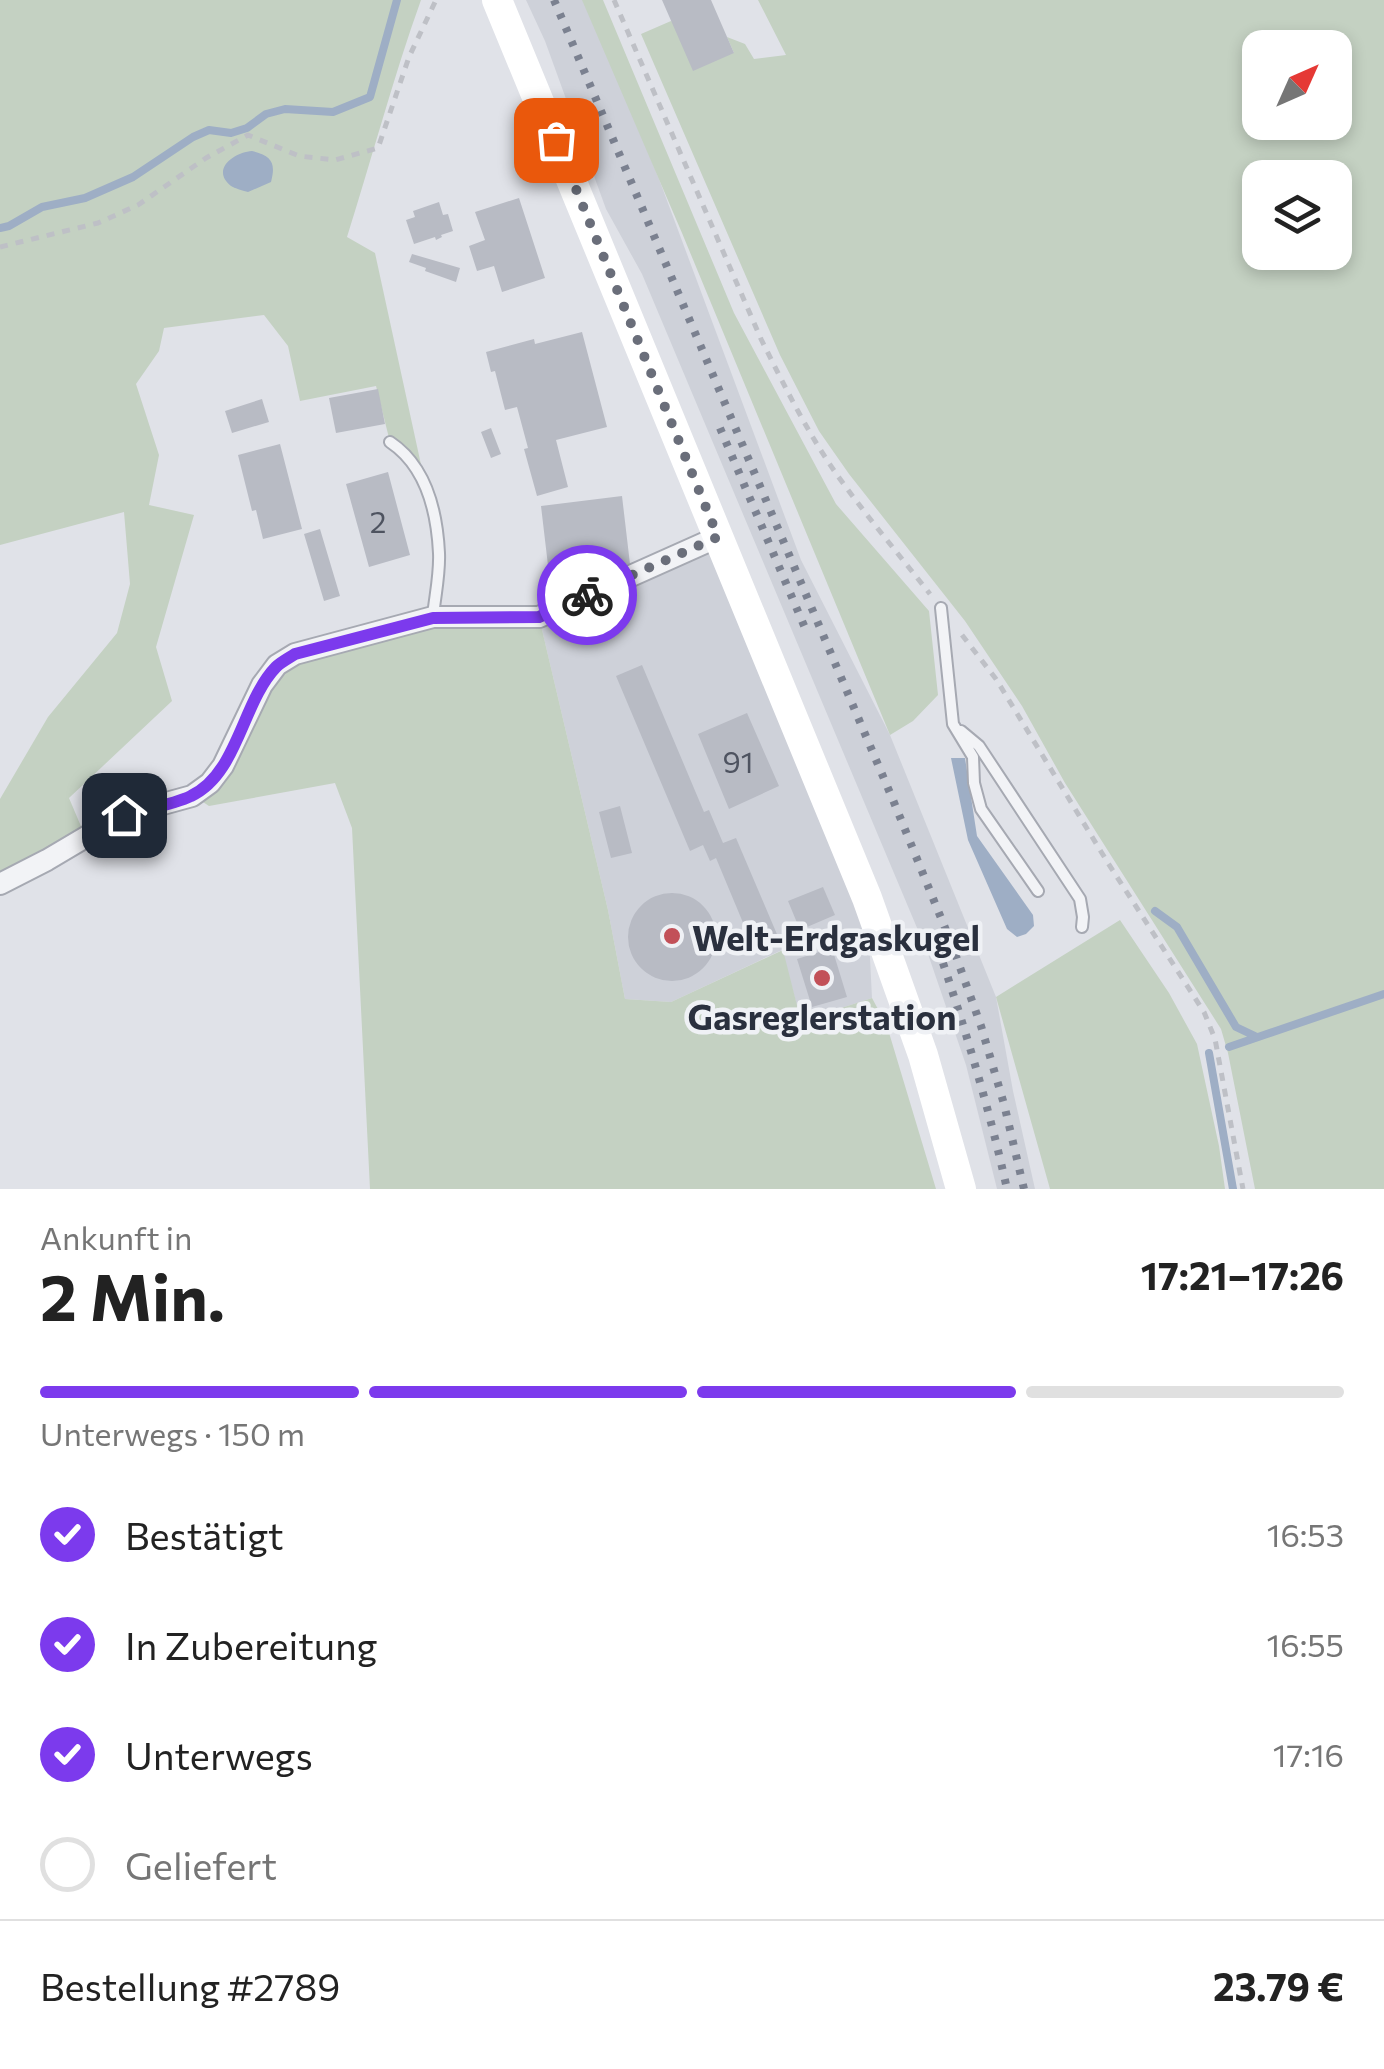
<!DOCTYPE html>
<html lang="de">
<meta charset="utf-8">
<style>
body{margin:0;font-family:Commissioner,sans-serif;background:#f2f2f2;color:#222;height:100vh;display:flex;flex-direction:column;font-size:38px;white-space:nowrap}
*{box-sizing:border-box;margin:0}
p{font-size:32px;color:#767676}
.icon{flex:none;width:55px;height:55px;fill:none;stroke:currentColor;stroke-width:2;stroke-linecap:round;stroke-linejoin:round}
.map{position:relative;height:1189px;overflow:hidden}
.sheet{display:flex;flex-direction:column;background:#fff;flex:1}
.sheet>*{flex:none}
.needle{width:65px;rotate:45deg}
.fabs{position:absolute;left:1242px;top:30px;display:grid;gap:20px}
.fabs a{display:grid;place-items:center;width:110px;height:110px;border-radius:20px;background:#fff;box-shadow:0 5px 15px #0003;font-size:50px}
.pin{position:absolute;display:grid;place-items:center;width:85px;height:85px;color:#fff;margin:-42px;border-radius:20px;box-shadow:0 5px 15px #0006}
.courier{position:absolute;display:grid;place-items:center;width:100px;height:100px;margin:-50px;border:8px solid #7c3aed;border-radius:50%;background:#fff;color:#222;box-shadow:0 2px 12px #0007}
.summary em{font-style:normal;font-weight:700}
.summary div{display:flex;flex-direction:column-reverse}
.summary{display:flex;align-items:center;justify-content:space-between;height:170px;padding:0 40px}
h1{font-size:65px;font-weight:700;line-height:75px}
.bar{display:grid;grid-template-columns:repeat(4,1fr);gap:15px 10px;align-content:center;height:120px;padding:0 40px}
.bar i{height:12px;border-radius:8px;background:#e0e0e0}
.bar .active{background:#7c3aed}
.bar p{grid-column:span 4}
.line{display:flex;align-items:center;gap:25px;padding:0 40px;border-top:2px solid #e0e0e0}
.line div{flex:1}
ol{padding:0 40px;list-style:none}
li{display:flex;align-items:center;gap:30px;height:110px}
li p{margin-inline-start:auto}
li .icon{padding:10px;border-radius:50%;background:#7c3aed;color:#fff;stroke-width:4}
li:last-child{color:#767676}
li i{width:55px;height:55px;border:5px solid #e0e0e0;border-radius:50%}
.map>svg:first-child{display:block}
.built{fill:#ced1d9}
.green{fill:#c4d1c2;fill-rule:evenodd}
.water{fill:#9eaec5}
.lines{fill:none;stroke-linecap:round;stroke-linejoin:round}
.stream{stroke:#9eaec5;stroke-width:8}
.building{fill:#b8bbc4}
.lane-casing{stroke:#a6a9b2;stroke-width:14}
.street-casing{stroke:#a6a9b2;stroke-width:24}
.path{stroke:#bec0c6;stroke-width:5;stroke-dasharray:8 8;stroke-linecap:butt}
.lane{stroke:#f2f3f6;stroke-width:10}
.street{stroke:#f2f3f6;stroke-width:20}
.secondary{stroke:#fff;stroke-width:30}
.rail{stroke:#7b8190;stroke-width:8;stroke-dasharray:5 10;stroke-linecap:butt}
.done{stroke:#6a6e7a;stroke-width:10;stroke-dasharray:0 18}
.route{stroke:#7c3aed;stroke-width:12}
.poi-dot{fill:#c25058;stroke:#eff1f5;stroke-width:4}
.labels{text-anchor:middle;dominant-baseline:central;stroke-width:9;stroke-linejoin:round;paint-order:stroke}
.number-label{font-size:30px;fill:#4e5360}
.poi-label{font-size:35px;font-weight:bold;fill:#2a303e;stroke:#eff1f5;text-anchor:start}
</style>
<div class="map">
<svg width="1384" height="1189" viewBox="0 0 1384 1189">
<rect width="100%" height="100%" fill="#e0e2e8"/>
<path class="built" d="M526 0H586L659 179 801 560 890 735 996 997 1013 1091 1035 1189H997L966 1065 928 954 642 274 606 209 545 41Z
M718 537 867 898 872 998 801 1021 782 950 671 1002 625 999 608 910 539 617Z"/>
<path class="green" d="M0 0H421C393 78 372 158 347 237L375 253 425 483 390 442 376 386 300 401 288 346 264 315 164 328 159 351 136 384 159 455 149 505 194 515 156 647 172 701 69 798 83 831 0 877V799L48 717 117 633 130 584 124 512 0 545Z
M582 0H603L734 313 836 504 929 611 938 695 913 721 890 735 682 233Z
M758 0H1384V1189H1255L1228 1053 1221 1029 1065 783 1022 706 965 621 849 474 819 431 780 355 641 34 671 21 734 53 727 37 745 44 754 59 786 55ZM1260 48H1335V122H1260ZM1260 178H1335V252H1260Z
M433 617H539L608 910 625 999 671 1002 783 950 801 1021 872 998 887 1026 936 1189H370L352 828 335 783 209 806 200 800 282 669Z
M1120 920 1169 993 1197 1044 1219 1146 1225 1189H1050L996 997Z"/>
<path class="water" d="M252 151C272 156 276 163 271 182L248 192C244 191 234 188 231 186 210 169 235 152 252 151Z
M951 758H965L977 836 1033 915 1034 926 1026 934 1017 937 1007 929 968 840Z"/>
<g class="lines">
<path class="stream" d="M0 228 9 226 42 207 85 198 133 177 193 137 209 130 231 133 247 128 266 114 285 109 333 112 370 97 397 0
M1155 911 1177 927 1236 1027 1257 1037
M1229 1047 1384 994
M1209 1053 1233 1189"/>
</g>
<path class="building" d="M662 0H711L734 53 693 71Z
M519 198 545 278 502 292 494 266 477 271 469 246 485 240 475 212Z
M439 202 443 215 448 214 453 231 441 235 442 237 436 240 435 237 414 244 406 220 415 217 413 211Z
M412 254 460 268 456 282 425 271 426 268 409 262Z
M582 332 607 427 556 440 568 487 537 496 524 449 528 448 517 407 505 410 495 371 491 372 486 352 534 339 535 344Z
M378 389 385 424 336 433 329 398Z
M262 399 269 422 232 433 225 411Z
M491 428 501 454 491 458 481 432Z
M280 444 302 529 263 539 256 510 252 511 238 455Z
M388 472 410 555 369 567 346 484Z
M622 496 630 564 549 574 541 506Z
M320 529 340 596 324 601 304 534Z
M642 665 704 812 709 810 723 843 736 838 779 939 754 949 716 858 710 861 703 845 690 851 616 676Z
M747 713 779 786 729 809 698 734Z
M620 806 632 853 611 858 599 812Z
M823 887 835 915 800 930 788 901Z
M628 937a44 44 0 1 1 88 0a44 44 0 1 1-88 0Z
M832 948 847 997 812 1007 797 959Z"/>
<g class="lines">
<defs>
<path id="lane" d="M390 442C426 466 437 512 439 553 440 574 435 596 433 616
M941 608 953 724 973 757 974 783 981 809 1038 891
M961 731 979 746 1080 899 1083 917 1082 927"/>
<path id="street" d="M0 884 47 860 123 815 192 796 210 783 223 766 262 685 277 665 295 654 433 617H539L718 537"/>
</defs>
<use href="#lane" class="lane-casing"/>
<use href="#street" class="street-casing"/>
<path class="path" d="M614 0 761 339C785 387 809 436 840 479 869 519 900 556 930 594
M0 247 98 223 138 205 206 158 248 135 299 156 335 160 378 148 409 57 436 0
M962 635 996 679 1108 863 1204 1012 1215 1039 1243 1189"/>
<use href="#lane" class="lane"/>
<use href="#street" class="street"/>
<path class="secondary" d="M497 0 867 898 923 1055 961 1189"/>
<path class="rail" d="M554 0 893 800 952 945 981 1026 1004 1104 1024 1189
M720 428 808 635
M943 963C968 1038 990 1112 1007 1189"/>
</g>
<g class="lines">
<path class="done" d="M556 140 718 537 587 595"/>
<path class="route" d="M124 815C144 809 173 805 191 796 238 774 242 702 276 667 281 662 289 658 295 654L433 618 539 617 587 595"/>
</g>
<g class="poi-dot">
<circle cx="672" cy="936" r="10"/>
<circle cx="822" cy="978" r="10"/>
</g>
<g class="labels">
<g class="number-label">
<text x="378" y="520">2</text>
<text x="738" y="760">91</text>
</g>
<g class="poi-label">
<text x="692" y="936">Welt-Erdgaskugel</text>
<text x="822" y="1015" text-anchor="middle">Gasreglerstation</text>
</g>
</g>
</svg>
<div class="fabs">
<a><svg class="needle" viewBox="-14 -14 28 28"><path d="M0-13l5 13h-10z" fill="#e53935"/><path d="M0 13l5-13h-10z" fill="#767676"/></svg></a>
<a><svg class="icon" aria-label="layers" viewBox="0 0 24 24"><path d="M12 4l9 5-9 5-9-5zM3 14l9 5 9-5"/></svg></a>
</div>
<div class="pin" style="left:556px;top:140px;background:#ea580c"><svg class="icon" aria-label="bag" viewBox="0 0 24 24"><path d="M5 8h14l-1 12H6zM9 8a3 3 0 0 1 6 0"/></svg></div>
<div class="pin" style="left:124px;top:815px;background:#1f2937"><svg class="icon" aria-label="home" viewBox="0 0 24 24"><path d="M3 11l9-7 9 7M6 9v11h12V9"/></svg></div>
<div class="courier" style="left:587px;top:595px"><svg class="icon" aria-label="bike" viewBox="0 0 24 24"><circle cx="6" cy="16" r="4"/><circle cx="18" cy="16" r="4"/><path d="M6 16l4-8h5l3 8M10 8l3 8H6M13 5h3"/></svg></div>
</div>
<section class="sheet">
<div class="summary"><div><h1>2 Min.</h1><p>Ankunft in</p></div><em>17:21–17:26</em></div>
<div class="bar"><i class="active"></i><i class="active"></i><i class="active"></i><i></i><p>Unterwegs · 150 m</p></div>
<ol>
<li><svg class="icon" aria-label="check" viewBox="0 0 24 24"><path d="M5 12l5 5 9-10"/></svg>Bestätigt<p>16:53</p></li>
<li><svg class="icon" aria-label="check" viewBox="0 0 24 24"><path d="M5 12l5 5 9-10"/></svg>In Zubereitung<p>16:55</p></li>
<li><svg class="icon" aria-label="check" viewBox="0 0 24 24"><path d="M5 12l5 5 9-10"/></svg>Unterwegs<p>17:16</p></li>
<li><i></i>Geliefert</li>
</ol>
<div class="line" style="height:130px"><div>Bestellung #2789</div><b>23.79 €</b></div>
</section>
